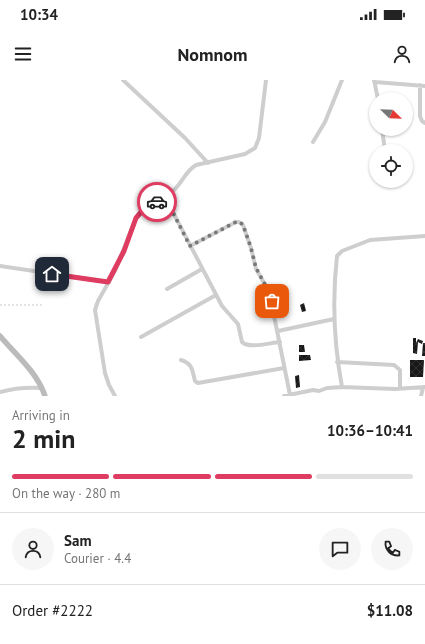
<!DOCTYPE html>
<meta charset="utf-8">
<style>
body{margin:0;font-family:"PT Sans",sans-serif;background:#f6f6f6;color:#222;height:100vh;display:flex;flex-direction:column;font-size:15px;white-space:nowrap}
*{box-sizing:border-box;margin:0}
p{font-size:13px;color:#767676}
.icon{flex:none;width:22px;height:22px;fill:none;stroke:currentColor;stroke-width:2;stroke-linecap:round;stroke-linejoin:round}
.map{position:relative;height:316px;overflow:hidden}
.sheet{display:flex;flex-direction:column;background:#fff;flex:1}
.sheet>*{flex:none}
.needle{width:26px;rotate:113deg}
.fabs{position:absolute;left:369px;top:12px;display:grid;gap:8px}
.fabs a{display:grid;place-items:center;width:44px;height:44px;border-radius:50%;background:#fff;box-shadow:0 1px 3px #0004;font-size:20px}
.pin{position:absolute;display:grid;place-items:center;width:34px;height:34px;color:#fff;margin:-17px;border-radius:8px;box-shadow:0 2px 6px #0006}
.courier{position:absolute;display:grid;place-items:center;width:40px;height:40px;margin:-20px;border:3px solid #df3c62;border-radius:50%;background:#fff;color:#222;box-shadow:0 1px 5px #0007}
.head em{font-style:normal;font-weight:800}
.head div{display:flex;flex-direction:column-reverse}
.head{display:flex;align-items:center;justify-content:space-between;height:68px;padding:0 12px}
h1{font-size:26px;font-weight:800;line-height:30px}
.bar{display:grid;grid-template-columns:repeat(4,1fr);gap:6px 4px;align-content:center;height:48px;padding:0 12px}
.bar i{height:5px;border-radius:3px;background:#e0e0e0}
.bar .current{background:#df3c62}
.bar p{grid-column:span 4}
.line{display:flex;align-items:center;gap:10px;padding:0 12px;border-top:1px solid #e0e0e0}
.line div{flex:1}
.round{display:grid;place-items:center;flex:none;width:42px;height:42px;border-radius:21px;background:#f6f6f6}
.status{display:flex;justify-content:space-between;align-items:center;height:28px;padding:0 20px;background:#fff;direction:ltr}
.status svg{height:11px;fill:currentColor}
header{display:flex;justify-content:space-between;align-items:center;height:52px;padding:0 12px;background:#fff;font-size:18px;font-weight:800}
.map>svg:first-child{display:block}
.building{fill:url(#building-cross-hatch)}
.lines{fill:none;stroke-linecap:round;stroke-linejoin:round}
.path{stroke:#cbcbcb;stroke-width:1;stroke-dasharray:2 2;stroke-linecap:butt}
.street{stroke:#cecece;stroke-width:4}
.secondary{stroke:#bbb;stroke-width:5.5}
.done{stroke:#797979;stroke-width:4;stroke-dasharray:0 7.2}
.route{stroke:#df3c62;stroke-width:5}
</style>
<div class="status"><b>10:34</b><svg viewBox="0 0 49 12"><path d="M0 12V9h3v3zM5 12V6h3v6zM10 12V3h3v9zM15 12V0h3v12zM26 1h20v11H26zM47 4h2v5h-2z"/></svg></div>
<header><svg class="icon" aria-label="menu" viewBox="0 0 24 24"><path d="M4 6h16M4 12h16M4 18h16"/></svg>Nomnom<svg class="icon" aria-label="person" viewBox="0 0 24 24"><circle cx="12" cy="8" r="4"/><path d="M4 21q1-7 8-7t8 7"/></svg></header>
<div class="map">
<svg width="425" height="316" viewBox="0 0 425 316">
<defs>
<pattern id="building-cross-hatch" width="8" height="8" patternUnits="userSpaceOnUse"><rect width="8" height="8" fill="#181818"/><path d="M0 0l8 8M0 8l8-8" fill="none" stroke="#313131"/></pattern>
</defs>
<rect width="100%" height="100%" fill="#fff"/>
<path class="building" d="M304 223 306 231 302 232 300 225Z
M413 258H416V263L418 259 423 261 422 264 418 262 417 274 413 273Z
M423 263H425V276H422Z
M299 265H304L305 272H299Z
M299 275H310L311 280 299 281Z
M410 280H424L423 297H410Z
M299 295 300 307 296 308 295 296Z"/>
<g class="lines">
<path class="path" d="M0 225H42"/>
<path class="street" d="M123 0 185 58 208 83
M374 0 378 19
M375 2 425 6
M420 5V36L422 41 425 43
M382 49 385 71
M313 62 325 42 342 0
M165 117 222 226 238 244 242 262C249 269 269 263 280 262
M190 166 236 142H239L243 145 251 168 256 189 267 208 271 221 290 315
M0 186 108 202
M167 209 202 189
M278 251 334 239
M141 257 216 215
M181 280C193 284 192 290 195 301L198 303 284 288
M337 282 394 285 400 290V309
M342 307C334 264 332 220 337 176L342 171 370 160 425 156
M0 312C14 308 27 307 42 308
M115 316 109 305 105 293 95 230 98 221 115 191 136 138C147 125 163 120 175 109 183 101 186 91 196 85L245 74 255 68 259 58 266 0
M284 316 313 310 319 311 327 308 342 307 395 309 425 307
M421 316 423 308"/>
<path class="secondary" d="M0 256C16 275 37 292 45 316"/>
</g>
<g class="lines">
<path class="done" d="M157 122 165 117 190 166 236 142H240L243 145 251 168 256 188 267 208 272 221"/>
<path class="route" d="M52 194 108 202 124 171 136 138 142 131 157 122"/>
</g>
</svg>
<div class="fabs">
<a><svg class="needle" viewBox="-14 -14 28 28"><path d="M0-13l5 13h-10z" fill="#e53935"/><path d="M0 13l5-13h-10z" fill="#767676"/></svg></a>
<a><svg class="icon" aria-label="locate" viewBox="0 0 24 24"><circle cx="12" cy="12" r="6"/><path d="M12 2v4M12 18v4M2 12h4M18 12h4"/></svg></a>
</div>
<div class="pin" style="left:272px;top:221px;background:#ea580c"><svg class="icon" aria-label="bag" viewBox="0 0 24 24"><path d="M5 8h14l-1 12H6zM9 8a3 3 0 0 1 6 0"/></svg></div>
<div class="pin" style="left:52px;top:194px;background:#1f2937"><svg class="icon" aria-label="home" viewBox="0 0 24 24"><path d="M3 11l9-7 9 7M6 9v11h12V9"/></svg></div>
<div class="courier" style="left:157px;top:122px"><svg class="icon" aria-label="car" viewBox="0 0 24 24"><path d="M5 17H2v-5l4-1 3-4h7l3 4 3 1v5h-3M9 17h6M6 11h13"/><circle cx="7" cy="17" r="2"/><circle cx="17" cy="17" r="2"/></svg></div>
</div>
<section class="sheet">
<div class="head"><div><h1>2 min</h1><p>Arriving in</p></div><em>10:36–10:41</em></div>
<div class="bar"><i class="current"></i><i class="current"></i><i class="current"></i><i></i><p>On the way · 280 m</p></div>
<div class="line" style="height:72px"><a class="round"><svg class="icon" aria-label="person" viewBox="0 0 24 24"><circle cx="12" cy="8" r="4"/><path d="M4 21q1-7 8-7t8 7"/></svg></a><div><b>Sam</b><p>Courier · 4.4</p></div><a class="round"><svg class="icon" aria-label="chat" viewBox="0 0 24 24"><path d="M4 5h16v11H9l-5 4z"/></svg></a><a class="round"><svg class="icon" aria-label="phone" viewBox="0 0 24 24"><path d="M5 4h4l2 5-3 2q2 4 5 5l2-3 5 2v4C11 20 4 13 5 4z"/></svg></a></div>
<div class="line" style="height:52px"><div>Order #2222</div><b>$11.08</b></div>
</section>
